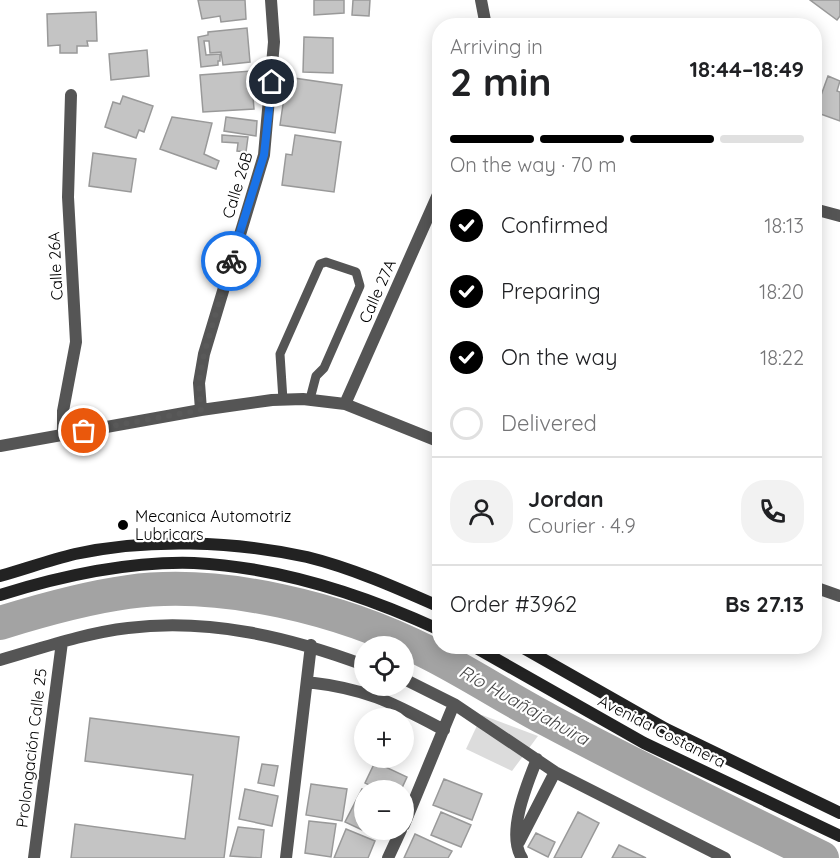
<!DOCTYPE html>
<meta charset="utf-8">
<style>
body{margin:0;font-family:Quicksand,sans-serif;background:#f2f2f2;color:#202124;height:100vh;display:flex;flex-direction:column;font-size:22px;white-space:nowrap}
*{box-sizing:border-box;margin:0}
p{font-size:20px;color:#757577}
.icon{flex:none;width:33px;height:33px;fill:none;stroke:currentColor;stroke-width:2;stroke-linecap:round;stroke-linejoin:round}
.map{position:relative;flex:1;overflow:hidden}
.drawer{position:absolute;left:432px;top:18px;width:390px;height:636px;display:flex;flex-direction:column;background:#fff;border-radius:24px;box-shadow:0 3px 15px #0003}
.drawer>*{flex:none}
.tools{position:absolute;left:354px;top:636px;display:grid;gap:12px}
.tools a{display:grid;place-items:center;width:60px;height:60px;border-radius:50%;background:#fff;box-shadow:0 3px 15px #0003;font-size:30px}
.pin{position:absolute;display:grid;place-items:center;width:51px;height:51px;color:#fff;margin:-26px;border:3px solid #fff;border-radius:50%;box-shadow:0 2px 6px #0007}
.courier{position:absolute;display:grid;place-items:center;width:60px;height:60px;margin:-30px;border:4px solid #1a73e8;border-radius:50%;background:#fff;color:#222;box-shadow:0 2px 8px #0007}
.summary em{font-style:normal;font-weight:800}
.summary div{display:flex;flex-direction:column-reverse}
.summary{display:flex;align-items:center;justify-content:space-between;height:102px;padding:0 18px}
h1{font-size:39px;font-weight:800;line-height:45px}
.bar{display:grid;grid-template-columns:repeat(4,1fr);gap:9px 6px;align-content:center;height:72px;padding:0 18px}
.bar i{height:8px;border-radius:4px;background:#e0e0e0}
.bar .current{background:#000}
.bar p{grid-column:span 4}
.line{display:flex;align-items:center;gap:15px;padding:0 18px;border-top:2px solid #e0e0e0}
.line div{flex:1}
.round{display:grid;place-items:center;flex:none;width:63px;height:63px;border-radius:24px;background:#f2f2f2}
ol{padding:0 18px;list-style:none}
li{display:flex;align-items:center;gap:18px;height:66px}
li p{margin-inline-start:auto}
li .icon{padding:6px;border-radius:50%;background:#000;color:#fff;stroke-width:4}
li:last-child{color:#757577}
li i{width:33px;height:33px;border:3px solid #e0e0e0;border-radius:50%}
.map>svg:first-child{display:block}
.green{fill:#dcdcdc}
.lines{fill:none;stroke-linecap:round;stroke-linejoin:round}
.river{stroke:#a3a3a3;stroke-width:34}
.building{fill:#c4c4c4;stroke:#999;stroke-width:1.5}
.service{stroke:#555;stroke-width:9}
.minor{stroke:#555;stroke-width:12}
.secondary{stroke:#222;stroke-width:12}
.done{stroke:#595959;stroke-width:6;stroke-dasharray:0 10.8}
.route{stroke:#1a73e8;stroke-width:8}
.poi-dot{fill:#000;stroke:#fff;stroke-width:2}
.labels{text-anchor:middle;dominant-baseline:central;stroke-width:4.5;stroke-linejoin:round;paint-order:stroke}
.street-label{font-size:16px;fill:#000;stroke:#fff}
.poi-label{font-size:16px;fill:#000;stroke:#fff;text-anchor:start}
.water-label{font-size:18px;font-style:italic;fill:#444;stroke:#fff}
</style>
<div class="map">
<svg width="840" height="858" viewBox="0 0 840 858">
<rect width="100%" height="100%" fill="#fff"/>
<path class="green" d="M482 715 538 736 512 771 466 749Z"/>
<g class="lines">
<path class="river" d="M0 623C42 610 84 598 128 592 222 579 343 609 427 652 469 673 508 699 550 721 640 769 731 813 822 858"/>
</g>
<path class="building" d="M198 0H245L246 19 221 22 220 16 202 19Z
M314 0H344V13L314 15Z
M353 0H370L369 16 352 15Z
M810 0H840V16L837 20Z
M96 12 97 41H87L88 46H77V53H60V45L48 46 47 14Z
M247 28 250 62 223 65 221 52 210 53 209 41H204L206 55 220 54V61H218V65L201 67 198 37 208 35V32Z
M304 37 333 38V73L303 72Z
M147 50 149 76 111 80 109 54Z
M251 71 254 109 203 112 200 75Z
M828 76 840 81 837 91 840 92V121L815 112Z
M287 77 342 85 335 133 280 125Z
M123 96 153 106 144 132 139 130 136 138 105 127 113 102 120 104Z
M172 117 212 123 204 154 219 161 216 169 160 149Z
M226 117 257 121 256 136 224 131Z
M222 135 248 137 246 152 237 151 238 143 222 142Z
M295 135 341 142 334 192 282 185 286 154 292 155Z
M93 153 136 159 131 192 89 186Z
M90 718 239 737 224 858H71L75 824 185 839 193 775 85 761Z
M375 762 407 777 401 790H379L365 783Z
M262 764 278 766 274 786 258 783Z
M444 779 482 794 472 820 433 805Z
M311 784 347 789 342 821 306 815Z
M245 789 278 796 272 826 239 819Z
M362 789 365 790 364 830H382L379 838 345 822Z
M441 812 471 825 461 847 431 835Z
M578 812 599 823 581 858H554Z
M309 821 336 824 331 857 305 853Z
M238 827 264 830 261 858 230 856Z
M346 829 375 841 368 858H334Z
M536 833 555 842 548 857 528 847Z
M415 834 452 851 448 858H404Z
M619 845 646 858H612Z"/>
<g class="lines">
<path class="service" d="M283 400 280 354 320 264 326 262 356 272 360 286 324 368 316 376 310 399"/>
<path class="minor" d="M481 0 486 26
M814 209 840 216
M345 404 440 190
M201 410 199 383 204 354 264 155 274 42 271 0
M63 434V411L76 342 68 197 71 95
M0 446 201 410 272 400 303 399 345 404 440 442
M814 587 840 596
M0 660C42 648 85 633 128 628 209 618 289 637 364 665
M404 679 454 704 555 772 725 858
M307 682C368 689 391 702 444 730
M404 825 454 704
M519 842 555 772
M34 858 62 642
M286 858 311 645
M388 858 401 830
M522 858C506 834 527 784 537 759"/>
<path class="secondary" d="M0 576C25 569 50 560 75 554 147 538 234 541 307 557 352 568 397 588 440 607
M0 595C61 576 129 561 194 563 279 567 362 594 440 630
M473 646 644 743 840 836
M520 646 666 729 840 813"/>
</g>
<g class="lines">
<path class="done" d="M84 431 201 410 199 383 204 354 231 261"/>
<path class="route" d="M231 261 264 155 272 82"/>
</g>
<circle class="poi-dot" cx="123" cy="525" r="6"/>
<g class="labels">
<g class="street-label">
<text transform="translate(237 185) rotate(-73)">Calle 26B</text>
<text transform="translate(55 266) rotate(-93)">Calle 26A</text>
<text transform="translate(377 291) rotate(-66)">Calle 27A</text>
<text transform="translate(662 731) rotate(27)">Avenida Costanera</text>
<text transform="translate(31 748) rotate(-83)">Prolongación Calle 25</text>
</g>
<g class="poi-label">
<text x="135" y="516">Mecanica Automotriz<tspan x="135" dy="18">Lubricars</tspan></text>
</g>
<g class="water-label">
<text transform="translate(524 705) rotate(29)">Río Huañajahuira</text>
</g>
</g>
</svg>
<div class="tools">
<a><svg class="icon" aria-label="locate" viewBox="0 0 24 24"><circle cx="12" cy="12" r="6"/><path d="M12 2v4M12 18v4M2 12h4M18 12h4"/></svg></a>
<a>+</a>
<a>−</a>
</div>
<div class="pin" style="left:84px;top:431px;background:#ea580c"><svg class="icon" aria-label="bag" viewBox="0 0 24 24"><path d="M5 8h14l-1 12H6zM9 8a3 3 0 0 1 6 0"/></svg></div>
<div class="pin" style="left:272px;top:82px;background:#1f2937"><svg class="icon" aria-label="home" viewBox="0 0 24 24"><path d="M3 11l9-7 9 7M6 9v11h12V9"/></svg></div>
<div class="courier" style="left:231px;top:261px"><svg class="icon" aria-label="bike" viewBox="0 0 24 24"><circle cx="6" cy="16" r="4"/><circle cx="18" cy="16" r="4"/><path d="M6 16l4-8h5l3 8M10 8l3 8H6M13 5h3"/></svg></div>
<section class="drawer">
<div class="summary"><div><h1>2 min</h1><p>Arriving in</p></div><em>18:44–18:49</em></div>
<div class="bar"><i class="current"></i><i class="current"></i><i class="current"></i><i></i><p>On the way · 70 m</p></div>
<ol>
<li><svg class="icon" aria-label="check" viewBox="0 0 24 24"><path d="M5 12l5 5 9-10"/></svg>Confirmed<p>18:13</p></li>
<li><svg class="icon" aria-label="check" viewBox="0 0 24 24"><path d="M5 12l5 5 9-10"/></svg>Preparing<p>18:20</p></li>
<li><svg class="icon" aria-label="check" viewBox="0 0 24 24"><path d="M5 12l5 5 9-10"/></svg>On the way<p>18:22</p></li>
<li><i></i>Delivered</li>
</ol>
<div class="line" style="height:108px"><a class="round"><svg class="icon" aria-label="person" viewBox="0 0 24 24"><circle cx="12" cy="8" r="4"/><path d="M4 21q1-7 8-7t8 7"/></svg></a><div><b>Jordan</b><p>Courier · 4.9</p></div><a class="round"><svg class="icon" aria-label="phone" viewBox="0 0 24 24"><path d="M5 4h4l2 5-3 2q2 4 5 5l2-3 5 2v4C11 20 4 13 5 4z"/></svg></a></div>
<div class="line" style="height:78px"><div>Order #3962</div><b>Bs 27.13</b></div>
</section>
</div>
